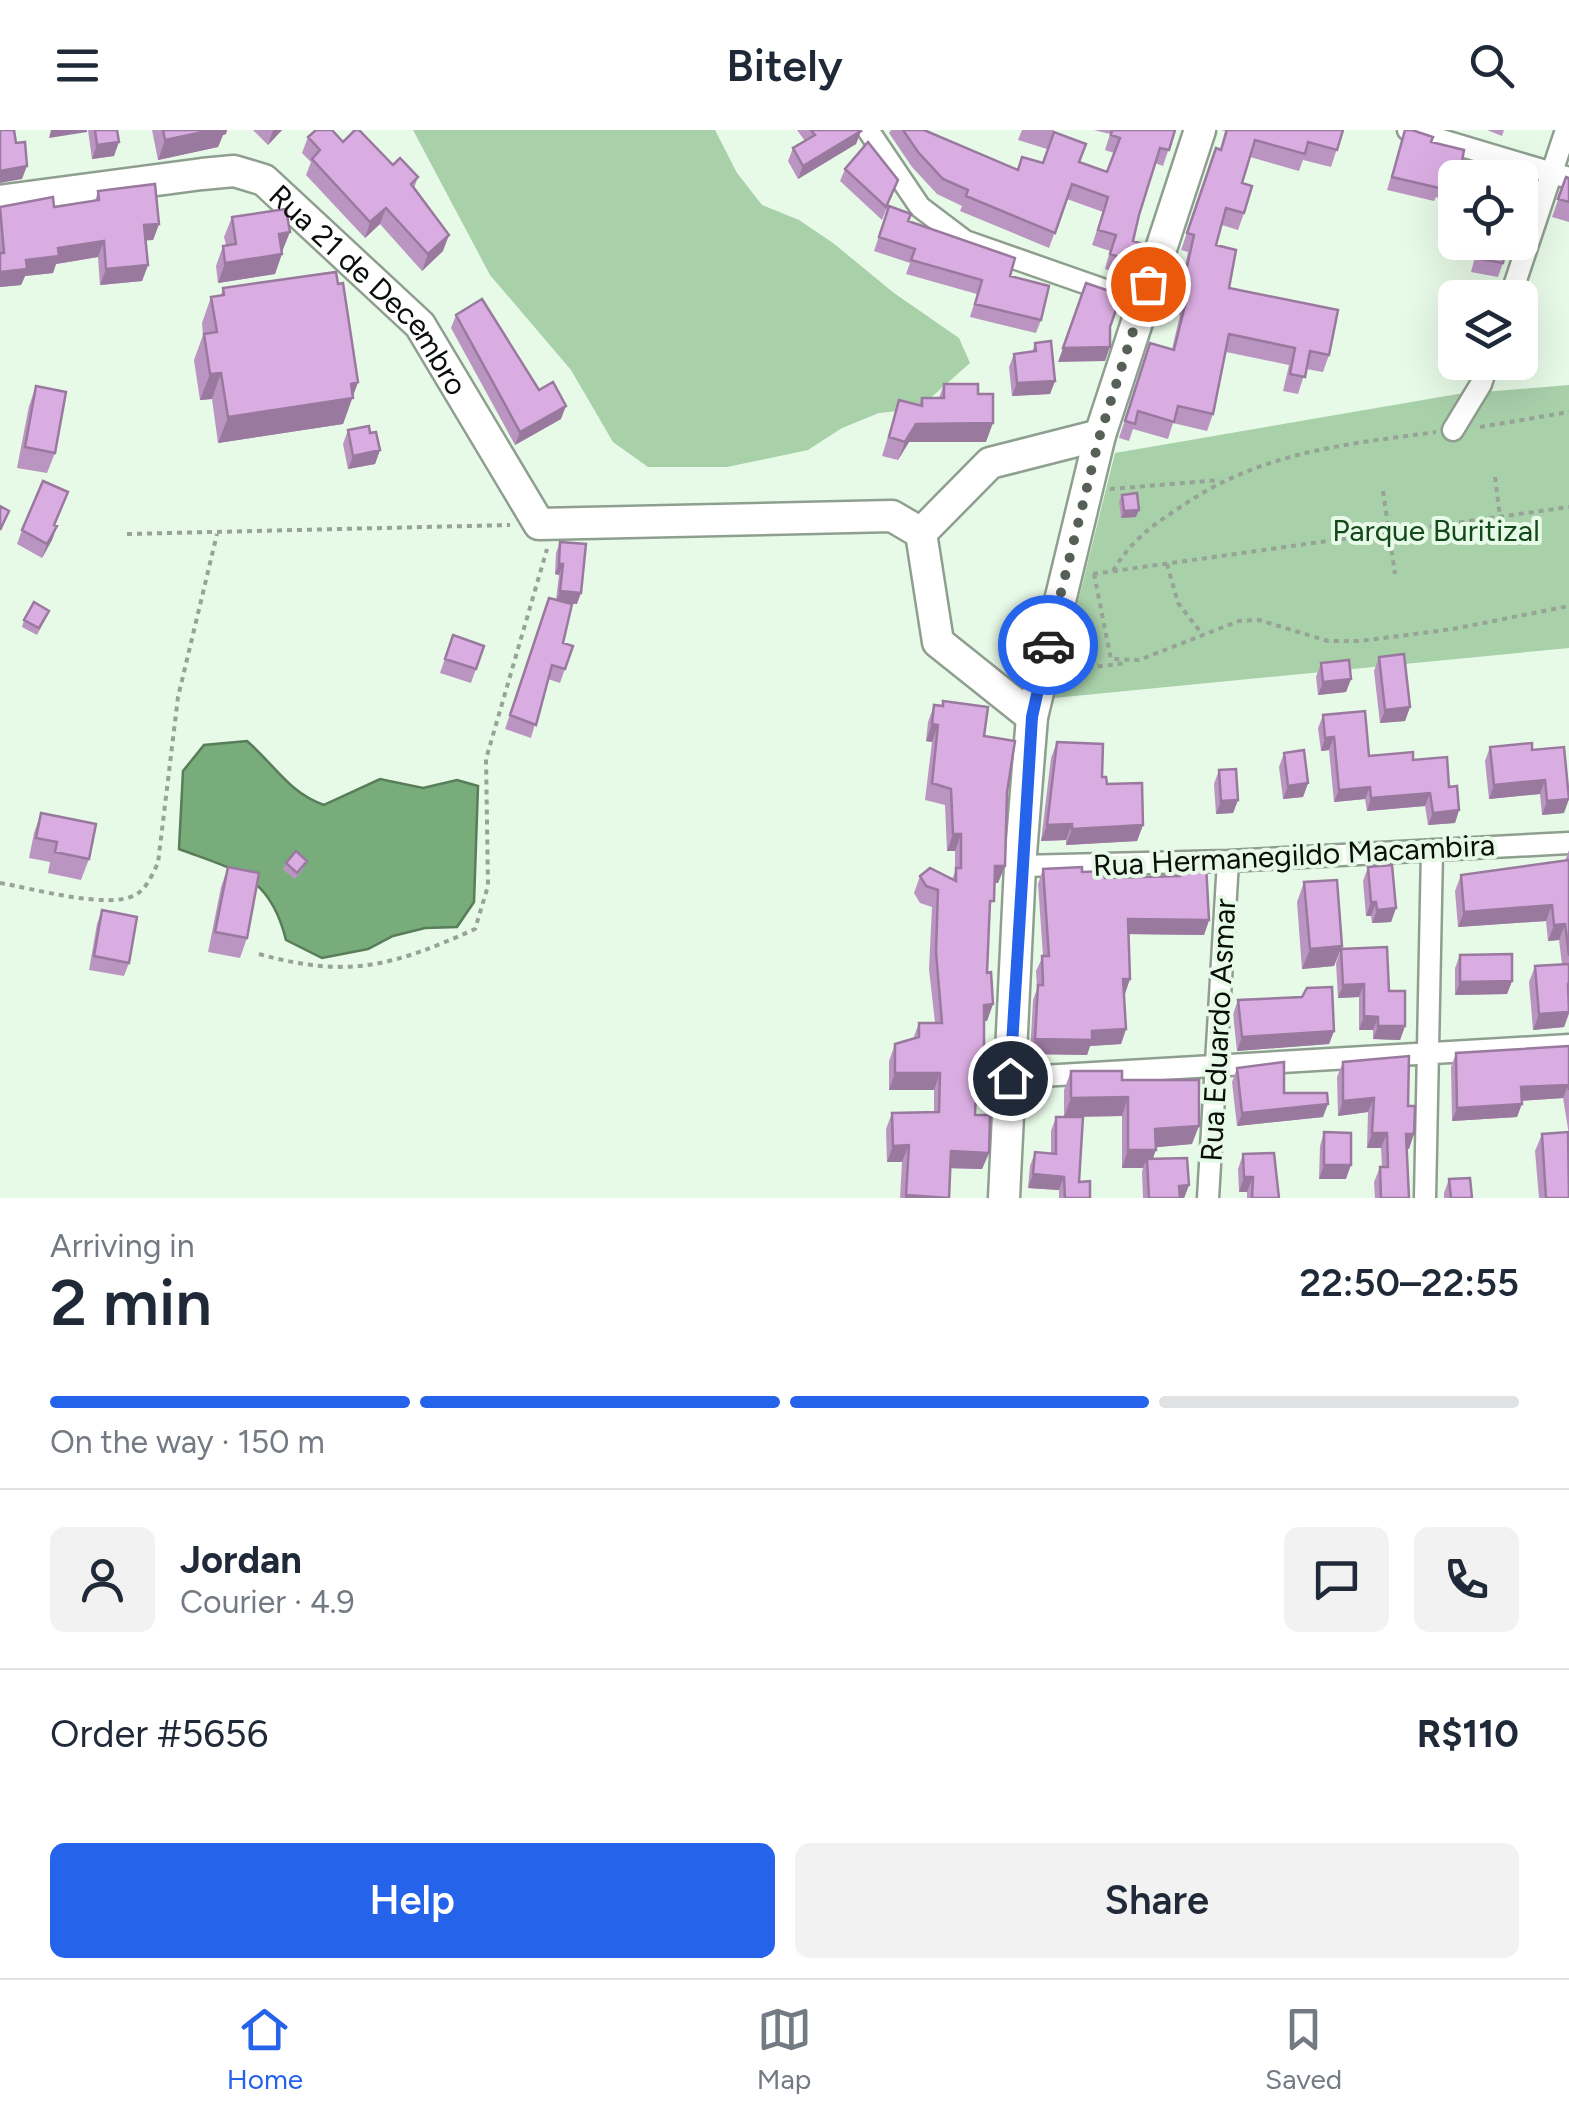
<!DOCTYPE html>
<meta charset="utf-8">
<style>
body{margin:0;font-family:Figtree,sans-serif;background:#f2f2f3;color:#1f2937;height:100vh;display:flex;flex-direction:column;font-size:38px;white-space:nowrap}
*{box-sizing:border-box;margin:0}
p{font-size:32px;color:#747a83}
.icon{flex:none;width:55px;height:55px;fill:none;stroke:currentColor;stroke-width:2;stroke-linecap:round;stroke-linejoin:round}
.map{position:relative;height:1068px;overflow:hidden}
.side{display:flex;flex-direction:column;background:#fff;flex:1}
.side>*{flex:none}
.fabs{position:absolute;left:1438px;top:30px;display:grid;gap:20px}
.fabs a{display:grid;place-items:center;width:100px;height:100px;border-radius:15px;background:#fff;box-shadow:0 10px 40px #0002;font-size:50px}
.pin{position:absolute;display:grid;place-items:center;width:85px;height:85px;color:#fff;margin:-42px;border:5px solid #fff;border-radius:50%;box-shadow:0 2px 10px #0007}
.courier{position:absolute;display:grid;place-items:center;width:100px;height:100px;margin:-50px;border:8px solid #2563eb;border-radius:50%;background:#fff;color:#222;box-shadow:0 2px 12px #0007}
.headline em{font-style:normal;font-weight:600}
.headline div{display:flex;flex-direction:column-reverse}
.headline{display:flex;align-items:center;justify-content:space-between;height:170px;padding:0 50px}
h1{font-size:65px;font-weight:600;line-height:75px}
.bar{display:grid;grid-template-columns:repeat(4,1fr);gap:15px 10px;align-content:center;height:120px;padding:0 50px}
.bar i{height:12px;border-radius:8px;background:#e0e1e3}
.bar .active{background:#2563eb}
.bar p{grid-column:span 4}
.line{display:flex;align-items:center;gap:25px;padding:0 50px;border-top:2px solid #e0e1e3}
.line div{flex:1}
.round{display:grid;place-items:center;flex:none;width:105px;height:105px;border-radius:15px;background:#f2f2f3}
.button{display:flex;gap:20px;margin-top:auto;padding:20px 50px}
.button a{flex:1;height:115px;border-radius:15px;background:#2563eb;color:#fff;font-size:40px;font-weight:600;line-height:115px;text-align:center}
.button a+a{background:#f2f2f3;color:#1f2937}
header{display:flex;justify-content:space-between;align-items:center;height:130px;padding:0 50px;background:#fff;font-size:45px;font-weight:600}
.tab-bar{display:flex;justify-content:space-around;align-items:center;height:140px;border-top:2px solid #e0e1e3;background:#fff;font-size:28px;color:#747a83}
.tab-bar a{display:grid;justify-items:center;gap:5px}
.tab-bar .active{color:#2563eb}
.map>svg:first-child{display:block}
.green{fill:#a8d0a9}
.water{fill:#79ac7b;stroke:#577d59;stroke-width:2.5}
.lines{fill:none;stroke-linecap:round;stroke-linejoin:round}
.street-casing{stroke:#8f9f8f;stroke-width:25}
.secondary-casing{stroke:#8f9f8f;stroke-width:35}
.path{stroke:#96a396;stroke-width:4;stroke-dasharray:5 5;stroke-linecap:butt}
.street{stroke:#fff;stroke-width:20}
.secondary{stroke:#fff;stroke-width:30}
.wall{fill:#bb95c2}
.shaded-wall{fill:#99799e}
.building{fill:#daade2;stroke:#99799e;stroke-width:2.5}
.done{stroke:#576057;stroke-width:10;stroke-dasharray:0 18}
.route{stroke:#2563eb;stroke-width:12}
.labels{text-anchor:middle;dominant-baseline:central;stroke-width:8;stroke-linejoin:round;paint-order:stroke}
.street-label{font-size:30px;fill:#090e09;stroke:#e7f9e7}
.park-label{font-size:30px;fill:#12491a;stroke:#e7f9e7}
</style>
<header><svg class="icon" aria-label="menu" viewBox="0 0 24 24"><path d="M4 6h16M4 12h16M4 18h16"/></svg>Bitely<svg class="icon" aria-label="search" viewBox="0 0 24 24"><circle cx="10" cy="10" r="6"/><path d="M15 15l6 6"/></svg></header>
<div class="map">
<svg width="1569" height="1068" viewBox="0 0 1569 1068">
<rect width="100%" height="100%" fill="#e7f9e7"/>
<path class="green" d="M413 0H715L737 43 762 75 799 90 833 113 894 163 959 208 970 233 918 279 879 283 842 298 808 320 727 337H648L613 312 571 240 490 145Z
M1569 255V518L1054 568 1115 323 1458 264Z"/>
<path class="water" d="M247 611C275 635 289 663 324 675L380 649 423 658 457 650 478 656 474 772 457 797 425 798 393 806 368 819 322 828 286 810C270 745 237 741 179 719L183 641 204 615Z"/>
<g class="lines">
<defs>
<path id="street" d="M868 0 920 77 965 111 1142 173
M1408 0 1569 48
M1510 168 1566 0
M1453 300 1481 254 1488 232
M1020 736 1228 731 1569 713
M1009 948 1569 915
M1208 1068 1228 731
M1425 1068 1432 720"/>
<g id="secondary">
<path id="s1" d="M0 71 202 44 234 41 264 50 420 195 539 394 892 386 921 403"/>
<path d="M1032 587 938 512 921 403 990 333 1100 305"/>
<path d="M1004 1068 1020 736 1032 587 1100 305 1200 0"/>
</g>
</defs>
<use href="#street" class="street-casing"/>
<use href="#secondary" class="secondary-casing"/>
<path class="path" d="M1480 297 1569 282
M1495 347 1500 387
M1110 359 1220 350
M1383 361 1395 444
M127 404 510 395
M1167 434 1178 473 1202 504
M1113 441C1131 411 1150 397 1179 378 1260 322 1341 315 1436 302
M1093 444 1569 377
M1094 444 1111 529 1139 530 1239 491 1259 490 1328 511H1360L1453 499 1569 476
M1068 540 1127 533
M0 753C31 758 108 780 135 765 146 760 153 743 158 733L178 567 217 404
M259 824C348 849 393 836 475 799L488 756 486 629 547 419"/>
<use href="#street" class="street"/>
<use href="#secondary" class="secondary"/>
</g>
<path class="wall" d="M88 0H117L114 26 92 29Z
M152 0H227L226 4 223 5 218 17 158 30Z
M253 0H282L268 15Z
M797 0H860L861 1 856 14 798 49 788 31 793 18 805 11Z
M891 0H924L1018 40 1043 33 1079 32 1107 42 1114 23 1105 20 1110 4 1094 0H1175L1163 36 1155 33 1139 85 1133 111 1143 114 1132 148 1105 139 1110 121 1092 115 1103 82 1067 69 1049 118 960 81 962 76 937 64 912 37 889 3Z
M1022 0H1054L1047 19 1018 10Z
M1221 0H1343L1331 37 1303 30 1299 41 1250 27 1242 53 1244 83 1238 100 1222 95 1216 115 1229 158 1329 225 1323 242 1306 239 1298 264 1283 261 1289 235 1226 222 1213 284 1207 301 1173 293 1168 309 1133 299 1129 311 1119 308 1150 213 1172 219 1180 185 1162 180 1173 143 1183 145 1188 122 1181 120 1216 18 1220 20 1225 1Z
M1405 0 1431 12 1462 31 1498 40 1500 32 1523 37 1455 48V73L1436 67 1434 71 1387 60Z
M1487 0H1504L1502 6Z
M308 7 393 35 418 47 414 58 443 121 422 141 380 94 365 108 306 45 311 32 302 23Z
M845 39 898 50 882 90 840 51Z
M1566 47 1569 48V92L1552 87Z
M98 61 159 94 153 110H146L148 135 142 151 100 155 98 127 56 134 53 143 25 146 21 155 0 157V77H54L95 71Z
M889 76 908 91 1010 146 1041 190 1036 203 970 187 977 164 906 144 910 133 874 121Z
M232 87 282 122 275 144 218 153 216 136 223 116 226 115 224 107Z
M1479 112 1503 133 1498 147 1471 142Z
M223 158 358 252 343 294 218 313 212 269 200 270 194 230 203 205 202 193 211 167 221 165Z
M1452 161 1455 168V207L1442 205 1447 175Z
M456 185 539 260 561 289 515 315 451 198Z
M1035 213 1055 251 1050 264 1012 266 1009 237 1014 224 1032 222Z
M944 254 978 264 986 312H909L898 330 882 326 899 270 919 275 922 268H939Z
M36 256 55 323 47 343 17 338 29 276Z
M348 300 370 303 380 320 375 334 348 339 343 314Z
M1122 365 1136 387 1121 388 1119 371Z
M57 396 52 410 42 428 17 414 22 400Z
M560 412 577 474 570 473 563 513 573 516 560 553 548 549 531 608 505 599 549 468 556 470 559 445 555 444 556 423Z
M46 488 37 505 22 497 24 490Z
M453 505 484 516 471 553 440 543Z
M1379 527 1410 577 1405 591 1380 593 1374 541Z
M1321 533 1351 549 1346 562 1318 565 1316 547Z
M943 571 984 606 1007 662 1005 736 998 753H995L989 785 987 843 993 874 987 891H984V941L977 958H976L975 985 989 1023 982 1039 950 1038 949 1068H900L902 1032H887L886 999 892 983 934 982V960H889V931L895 914 913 909 919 893H935L929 839 932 777 920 773 914 763 920 746 952 749 955 742V721H947L945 675 925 670 932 612 926 611 928 592 934 575 942 576Z
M1323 585 1369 626 1413 630 1449 657 1459 680 1455 693 1428 695 1425 676 1367 681 1365 669 1334 672 1329 620 1321 621 1318 598Z
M1057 612 1102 647 1107 654 1143 695 1137 711 1066 715V710L1041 711 1051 628Z
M1490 617 1532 620 1564 683 1542 685 1540 664 1489 669 1485 631Z
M1284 623 1308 653 1303 667 1283 669 1279 637Z
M1219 640 1238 670 1233 683 1216 684 1214 654Z
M41 683 89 729 81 750 48 743 50 732 29 728 34 703Z
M1569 720V884L1564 897 1533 900 1529 852 1535 836 1562 834 1559 810 1548 811 1546 791 1458 797 1455 761 1461 745 1565 731Z
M286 733 304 738 295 749 283 740Z
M1179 735 1209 790 1204 805 1128 804 1130 849 1124 864 1126 899 1121 914 1090 916 1087 925 1030 924 1033 870 1037 859 1036 841 1043 826 1038 754 1043 739 1082 742 1105 748 1175 747Z
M228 737 247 808 240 828 208 822 221 757Z
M1368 737 1396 778 1391 792 1372 793 1371 786H1366L1363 751Z
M1304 752 1342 816 1334 836 1302 839 1297 772Z
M102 780 129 833 124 846 89 840 97 794Z
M1341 819 1389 861 1405 896 1400 910 1373 909V900H1359V867L1338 868 1336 833Z
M1460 825 1512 851 1507 864 1455 865V838Z
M1302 867 1334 901 1329 914 1237 921 1233 884 1238 870Z
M1569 916V1005L1563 968 1522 971 1517 987 1452 991 1451 937 1456 923Z
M1343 932 1408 976 1409 1019H1407L1409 1068H1375L1374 1052 1380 1037H1382L1381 1018H1367L1368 982 1338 986 1337 947Z
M1237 938 1284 963 1323 987 1237 996 1232 952Z
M1071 941 1122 950 1192 1014 1156 1017 1153 1029 1189 1055 1184 1068H1143L1142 1042 1143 1038H1122V986L1064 987V960Z
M1056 987 1079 1052 1090 1068H1059V1060L1028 1058 1030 1036 1035 1022 1051 1024V1001Z
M1324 1002 1346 1049H1319L1320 1016Z
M1542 1004 1569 1068H1539L1535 1021Z
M1243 1024 1279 1068H1247V1062H1239L1238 1039Z
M1449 1049 1472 1068H1444V1063Z"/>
<path class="shaded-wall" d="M51 0H87V2L49 8Z
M212 0H227L226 4 223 5 218 17 158 30 165 10Z
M273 0H282L268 15Z
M861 1 856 14 798 49 803 36Z
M119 12 114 26 92 29 97 15Z
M27 36 22 49 0 53V41Z
M386 78 380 94 365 108 370 92Z
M159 94 153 110 139 111 144 95Z
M290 102 282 122 279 104Z
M449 105 443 121 422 141 428 124Z
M104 111 98 127 56 134 53 143 25 146 21 155 0 157V142L26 130 58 118Z
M282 124 275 144 218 153 225 133Z
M148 135 142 151 100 155 106 139Z
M1110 217 1105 231 1058 232 1063 218Z
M221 243 212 269 200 270 210 244Z
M1055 251 1050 264 1012 266 1017 253Z
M358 252 343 294 218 313 228 287Z
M566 276 561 289 515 315 520 302Z
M993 293 986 312H909L898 330 905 312 916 294Z
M380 320 375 334 348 339 353 326Z
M1139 380 1136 387 1121 388 1124 381Z
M57 396 52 410 42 428 47 414Z
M559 434H563L559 445 555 444Z
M560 461 581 463 577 474 556 472Z
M1351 549 1346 562 1318 565 1323 552Z
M1410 577 1405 591 1380 593 1385 580Z
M932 594 938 595 932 612 926 611Z
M1334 607 1329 620 1321 621 1325 608Z
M1545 650 1540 664 1489 669 1494 655Z
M1308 653 1303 667 1283 669 1288 656Z
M1370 657 1365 669 1334 672 1339 660Z
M1430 663 1425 676 1367 681 1371 668Z
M1569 669 1564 683 1542 685 1547 671Z
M1238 670 1233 683 1216 684 1221 671Z
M1459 680 1455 693 1428 695 1433 683Z
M1072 694 1066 710 1041 711 1047 695Z
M1143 695 1137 711 1066 715 1072 699Z
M953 704H961L955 721H947Z
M995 736H1005L998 753H989Z
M1371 772H1376L1371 786H1366Z
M1552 775 1546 791 1458 797 1464 782Z
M1396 778 1391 792 1372 793 1377 780Z
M1128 789 1209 790 1204 805 1122 804Z
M1565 794 1559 810 1548 811 1554 795Z
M1342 816 1334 836 1302 839 1310 819Z
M1123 849H1130L1125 864H1117Z
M1512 851 1507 864 1455 865 1460 852Z
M1364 854 1359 867 1338 868 1343 855Z
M993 874 987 891 978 892 984 875Z
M1569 882 1564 897 1533 900 1539 884Z
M1364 886 1378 887 1373 900H1359Z
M1378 896H1405L1400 910 1373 909Z
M1126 899 1121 914 1090 916 1087 925 1030 924 1035 909 1092 901Z
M1334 901 1329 914 1237 921 1242 907Z
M977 941H984L977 958H970Z
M895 943H940L934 960H889Z
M1568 955 1563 968 1516 971 1521 957Z
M1128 967 1122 986 1064 987 1071 968Z
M1374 968 1368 982 1338 986 1343 971Z
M1328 974 1323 987 1237 996 1242 983Z
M1522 974 1517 987 1452 991 1457 978Z
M1199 996 1192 1014 1148 1018 1155 999Z
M1372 1003H1387L1381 1018H1367Z
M1406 1004H1414L1409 1019H1400Z
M909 1015 902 1032H887L893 1016Z
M1128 1020H1156L1149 1038 1147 1029 1143 1038H1122Z
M951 1021 989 1023 982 1039 945 1038Z
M1324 1035H1351L1346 1049H1319Z
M1033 1044 1064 1047 1059 1060 1028 1058Z
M1244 1047H1253L1247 1062H1239Z
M1189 1055 1184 1068H1175L1179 1056Z
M906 1065 949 1068H905Z"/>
<path class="building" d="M0 0H14L16 13 25 12 27 36 0 41Z
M95 0H117L119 12 97 15Z
M163 0H212L165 10Z
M316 0H332L343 12 355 0H359L393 35 400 28 418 47 411 54 449 105 428 124 386 78 370 92 312 29 320 20 308 7Z
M811 0H860L861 1 803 36 793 18 815 5Z
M903 0H924L1018 40 1022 27 1043 33 1054 2 1086 14 1079 32 1107 42 1120 8 1111 5 1112 0H1175L1169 20 1160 18 1139 85 1133 111 1143 114 1137 133 1110 124 1116 105 1098 100 1108 67 1072 54 1055 103 966 66 968 60 943 49 918 22Z
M1227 0H1343L1337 20 1308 12 1305 24 1255 10 1242 53 1252 56 1244 83 1226 78 1216 115 1236 120 1229 158 1338 180 1329 225 1310 221 1305 247 1290 244 1295 218 1229 204 1213 284 1178 276 1174 292 1138 281 1135 294 1125 291 1150 213 1174 220 1187 167 1168 163 1173 143 1185 146 1194 105 1187 103 1216 18 1221 20Z
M1405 0H1412L1433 7 1431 12 1464 20 1462 31 1499 40 1500 32 1523 37 1520 52V48H1455V58L1440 53 1439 58 1392 47Z
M868 12 898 50 886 77 845 39Z
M1566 47 1569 48V72L1558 69Z
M155 54 159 94 144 95 148 135 106 139 104 111 58 118 59 126 26 130 27 139 0 142V123H4L0 77 53 67 54 77 99 70 98 61Z
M889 76 911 84 908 91 1015 128 1010 146 1049 156 1041 190 975 174 982 150 911 130 915 119 879 107Z
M286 79 290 102 279 104 282 124 225 133 223 116 236 114 232 87Z
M1479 112H1495L1506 115 1503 133 1476 128Z
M336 142 338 154 343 153 358 252 351 254 353 268 228 287 221 243 210 244 204 204 217 202 211 167 224 165 223 158Z
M1086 153 1121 165 1110 197V217L1063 218Z
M1452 161 1488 168H1455V193L1447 192Z
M482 169 539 260 553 252 566 276 520 302 456 185Z
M1051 211 1055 251 1017 253 1014 224 1036 221 1035 213Z
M944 254H978V264H993V293L916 294 905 312 889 307 899 270 922 276V268H944Z
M36 256 66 262 55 323 25 317Z
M369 296 370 303 376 302 380 320 353 326 348 300Z
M43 351 68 362 54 395 57 396 47 414 22 400Z
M1137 363 1139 380 1124 381 1122 365Z
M0 376 9 381 0 400Z
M560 412 586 414 581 463 560 461 563 434H559Z
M549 468 572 474 563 513 573 516 565 539 552 535 536 595 510 585Z
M34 472 49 481 39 498 24 490Z
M453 505 484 516 476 539 445 529Z
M1404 524 1410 577 1385 580 1379 527Z
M1349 530 1351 549 1323 552 1321 533Z
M943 571 988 577 984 606 1015 611 1007 662 1005 736H995L994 771H990L987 843 991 842 993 874 984 875V941H977L975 985H990L989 1023 951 1021 949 1068 906 1065 909 1015 893 1016 892 983 939 982 940 943H895V914L919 907V893H942L936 822 938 760 926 756 920 746 930 738 956 751V738H961V704H953L951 659 932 653 938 595 932 594 934 575 943 576Z
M1365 581 1369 626 1413 622V630L1447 627 1449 657 1457 656 1459 680 1433 683 1430 663 1371 668 1370 657 1339 660 1334 607 1325 608 1323 585Z
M1057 612 1103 614 1102 647H1106L1107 654 1142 653 1143 695 1072 699V694L1047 695Z
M1532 613V620L1564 617 1569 669 1547 671 1545 650 1494 655 1490 617Z
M1304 620 1308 653 1288 656 1284 623Z
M1236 639 1238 670 1221 671 1219 640Z
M41 683 96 694 89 729 55 722 57 712 36 708Z
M296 721 307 731 297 743 286 733Z
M1569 730V826L1565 794 1554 795 1552 775 1464 782 1461 745Z
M1206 734 1209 790 1128 789 1130 849H1123L1126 899 1092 901V910L1035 909 1038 855H1043L1042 826H1049L1043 739 1082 737V742L1104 741 1105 748 1180 746 1179 735Z
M1392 735 1396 778 1377 780 1376 772H1371L1368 737Z
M228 737 259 743 247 808 215 802Z
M1337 750 1342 816 1310 819 1304 752Z
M102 780 137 787 129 833 94 826Z
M1387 817 1389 861H1405V896H1378V887L1364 886V854L1343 855 1341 819Z
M1512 824V851L1460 852V825Z
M1569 834V853L1568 854 1569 882 1539 884 1535 836Z
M1332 857 1334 901 1242 907 1238 870 1302 867 1307 858Z
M1569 916V960L1568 955 1521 957 1522 974 1457 978 1456 923Z
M1409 926 1408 976H1415L1414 1004H1406L1409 1068H1381L1380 1037H1388L1387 1003H1372L1374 968 1343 971V932Z
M1284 932V963H1327L1328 974 1242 983 1237 938Z
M1071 941H1122V950H1199V996L1155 999 1156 1020H1128V967L1071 968Z
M1056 987H1083L1079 1052 1090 1051V1068H1065L1064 1047 1033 1044 1035 1022 1056 1024Z
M1324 1002 1351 1003V1035H1324Z
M1568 1002 1569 1068H1546L1542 1004Z
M1274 1023 1279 1068H1252L1253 1047H1244L1243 1024Z
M1187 1028 1189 1055 1179 1056 1180 1068H1149L1147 1029Z
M1470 1048 1472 1068H1451L1449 1049Z"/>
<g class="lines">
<path class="done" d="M1048 515 1100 305 1148 154"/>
<path class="route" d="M1010 948 1032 587 1048 515"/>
</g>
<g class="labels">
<g class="street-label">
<text stroke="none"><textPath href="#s1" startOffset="420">Rua 21 de Decembro</textPath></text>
<text transform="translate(1294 725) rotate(-3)">Rua Hermanegildo Macambira</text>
<text transform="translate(1218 900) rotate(-87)">Rua Eduardo Asmar</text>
</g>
<g class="park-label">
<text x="1436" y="400">Parque Buritizal</text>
</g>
</g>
</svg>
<div class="fabs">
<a><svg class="icon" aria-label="locate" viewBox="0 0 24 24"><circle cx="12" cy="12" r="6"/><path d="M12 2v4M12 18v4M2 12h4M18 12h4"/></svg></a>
<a><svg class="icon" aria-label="layers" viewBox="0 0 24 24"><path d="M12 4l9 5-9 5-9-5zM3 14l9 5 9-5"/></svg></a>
</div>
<div class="pin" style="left:1148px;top:154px;background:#ea580c"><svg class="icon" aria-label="bag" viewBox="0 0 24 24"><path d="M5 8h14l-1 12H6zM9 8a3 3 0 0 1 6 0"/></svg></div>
<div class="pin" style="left:1010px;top:948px;background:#1f2937"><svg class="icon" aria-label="home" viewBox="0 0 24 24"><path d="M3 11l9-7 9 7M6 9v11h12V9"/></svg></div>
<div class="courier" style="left:1048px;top:515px"><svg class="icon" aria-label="car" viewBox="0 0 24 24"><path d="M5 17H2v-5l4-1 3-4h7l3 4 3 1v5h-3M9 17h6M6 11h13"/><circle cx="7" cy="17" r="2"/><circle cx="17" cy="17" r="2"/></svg></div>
</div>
<section class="side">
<div class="headline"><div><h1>2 min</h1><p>Arriving in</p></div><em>22:50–22:55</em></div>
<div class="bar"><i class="active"></i><i class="active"></i><i class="active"></i><i></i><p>On the way · 150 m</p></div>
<div class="line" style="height:180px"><a class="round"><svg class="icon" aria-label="person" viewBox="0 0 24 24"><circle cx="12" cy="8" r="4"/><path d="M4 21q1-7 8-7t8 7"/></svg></a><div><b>Jordan</b><p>Courier · 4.9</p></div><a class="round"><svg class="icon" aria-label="chat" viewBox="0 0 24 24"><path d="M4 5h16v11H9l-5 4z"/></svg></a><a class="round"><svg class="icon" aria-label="phone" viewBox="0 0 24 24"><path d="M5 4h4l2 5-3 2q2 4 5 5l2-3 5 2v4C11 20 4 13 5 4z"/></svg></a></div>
<div class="line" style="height:130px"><div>Order #5656</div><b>R$110</b></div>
<div class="button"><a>Help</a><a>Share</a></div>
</section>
<nav class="tab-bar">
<a class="active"><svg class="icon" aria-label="home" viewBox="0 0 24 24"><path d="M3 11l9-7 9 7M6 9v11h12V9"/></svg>Home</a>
<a><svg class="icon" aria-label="map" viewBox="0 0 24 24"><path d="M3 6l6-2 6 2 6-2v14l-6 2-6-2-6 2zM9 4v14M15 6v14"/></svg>Map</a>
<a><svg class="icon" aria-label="saved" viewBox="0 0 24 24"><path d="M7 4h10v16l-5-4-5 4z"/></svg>Saved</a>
</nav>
